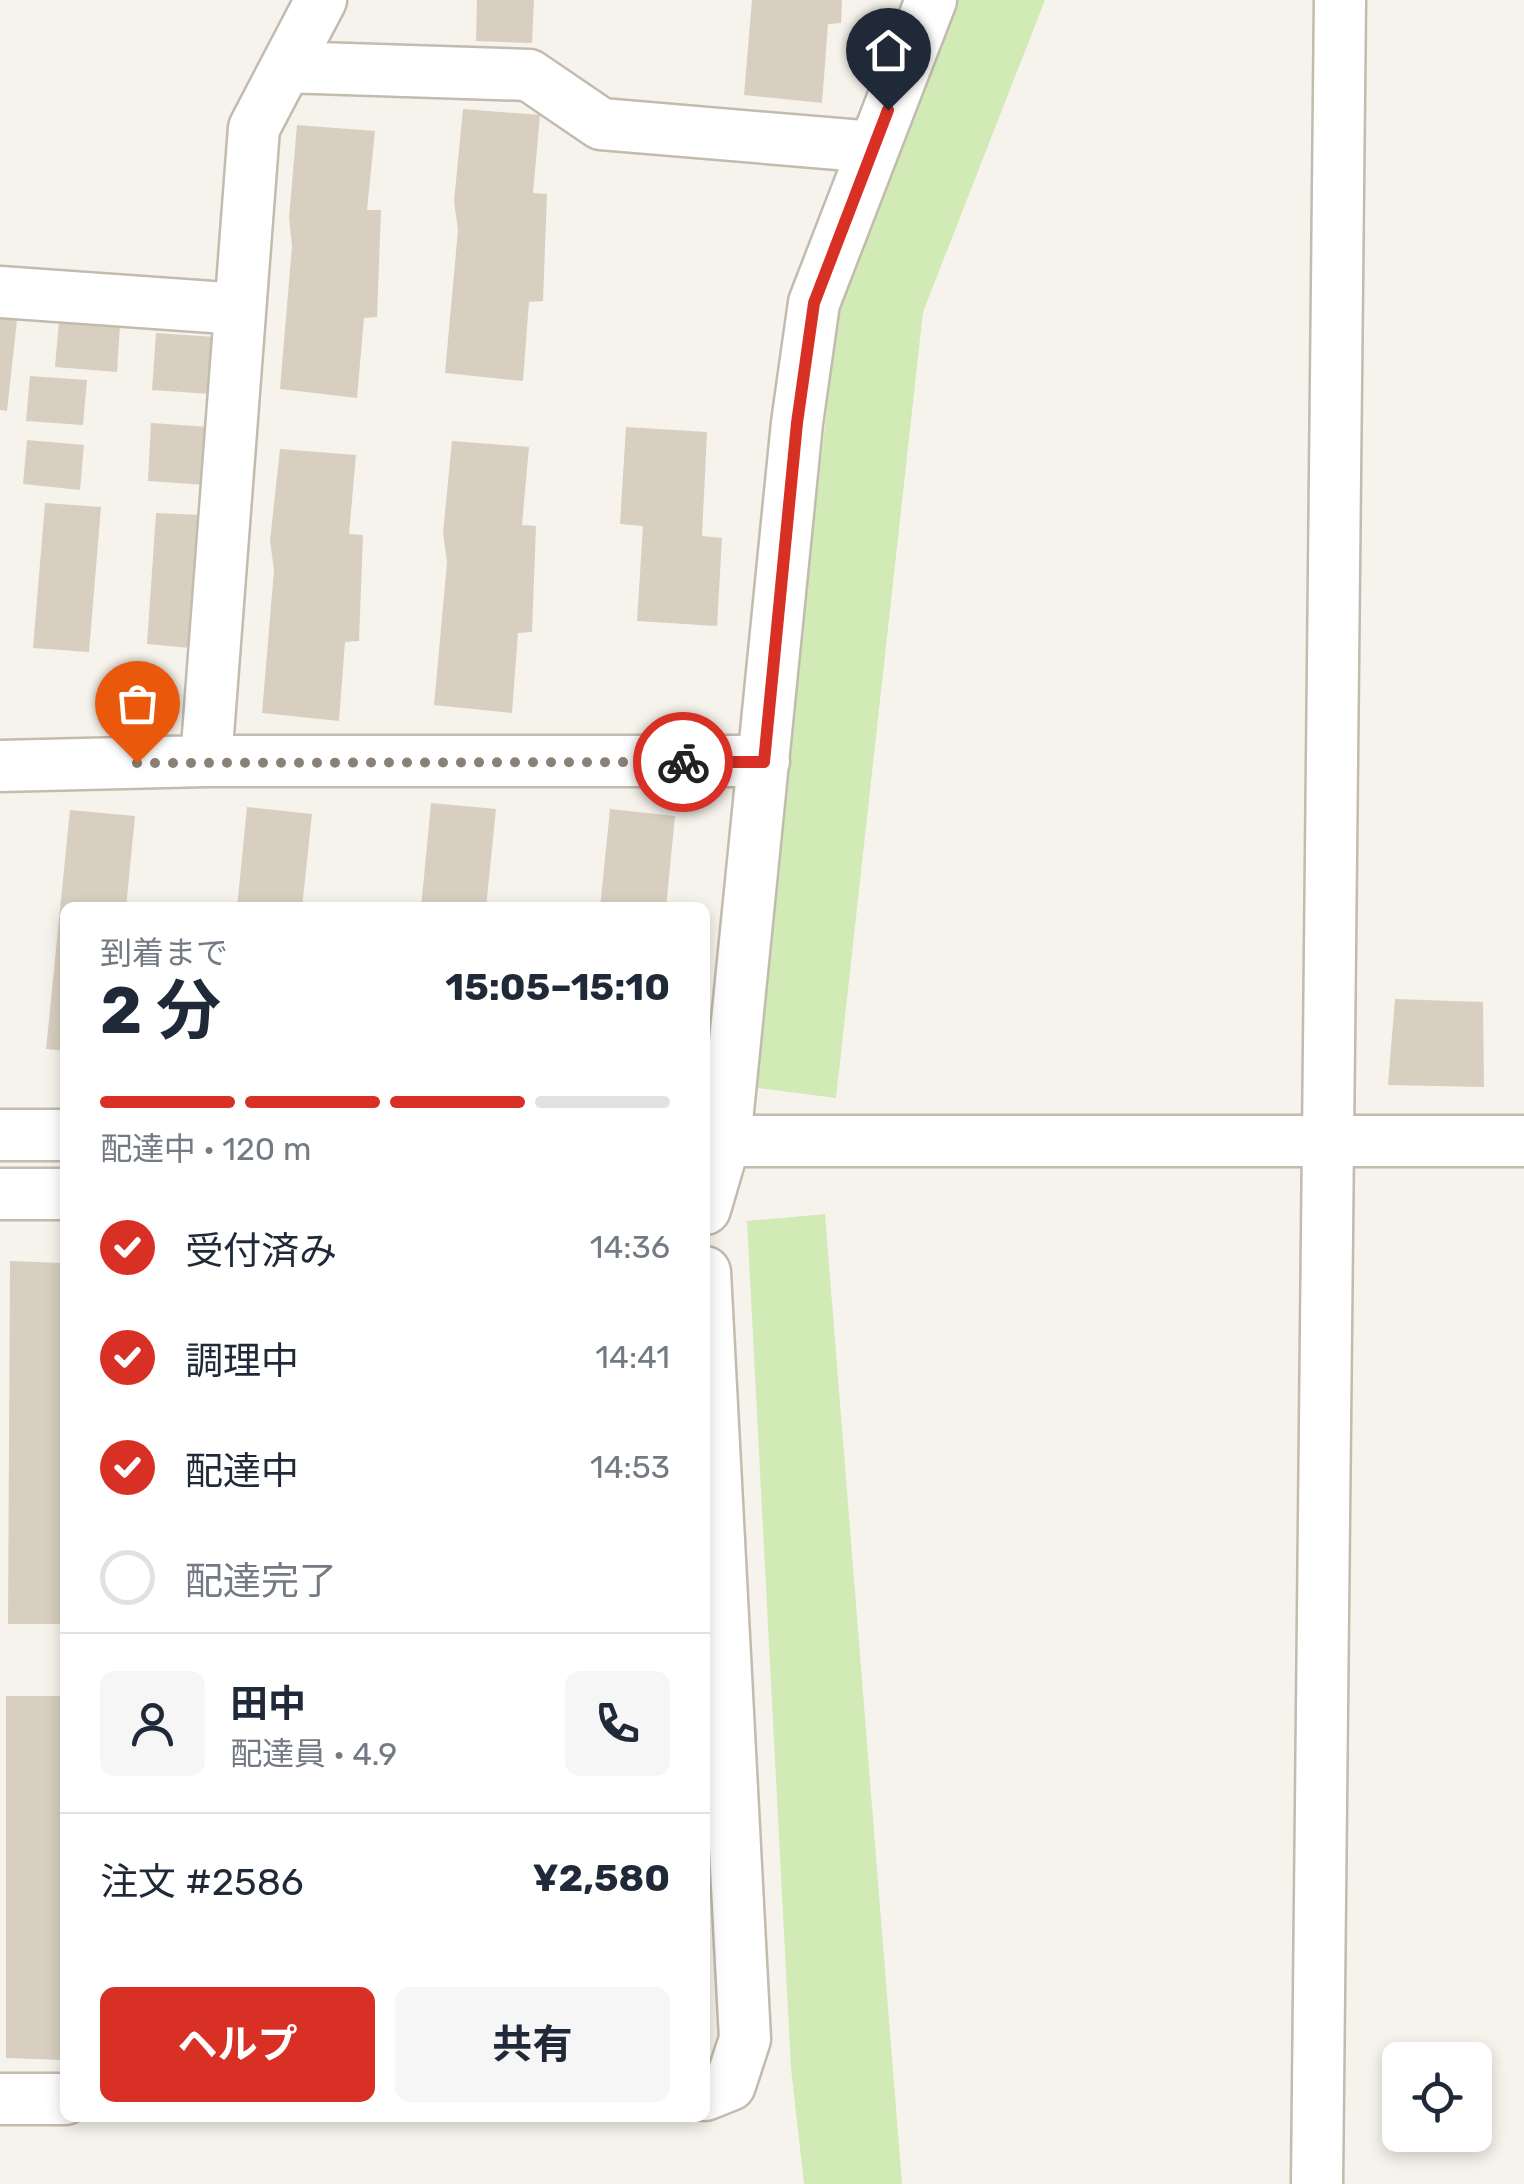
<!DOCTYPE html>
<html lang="ja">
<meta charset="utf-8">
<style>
body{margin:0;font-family:Rubik,"Noto Sans JP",sans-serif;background:#f6f6f7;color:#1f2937;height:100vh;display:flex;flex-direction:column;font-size:38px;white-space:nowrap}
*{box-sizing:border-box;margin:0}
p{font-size:32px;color:#747a83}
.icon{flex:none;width:55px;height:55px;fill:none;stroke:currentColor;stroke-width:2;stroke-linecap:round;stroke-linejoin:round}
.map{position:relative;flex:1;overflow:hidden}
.sheet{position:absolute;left:60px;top:902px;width:650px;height:1220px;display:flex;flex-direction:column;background:#fff;border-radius:15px;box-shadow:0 5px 15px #0003}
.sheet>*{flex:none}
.controls{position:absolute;left:1382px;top:2042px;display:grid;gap:20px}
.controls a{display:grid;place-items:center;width:110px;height:110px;border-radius:15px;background:#fff;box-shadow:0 5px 15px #0003;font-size:50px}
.pin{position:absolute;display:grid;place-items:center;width:85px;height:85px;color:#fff;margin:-102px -42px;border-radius:50% 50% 50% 0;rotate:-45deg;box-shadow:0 0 10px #0007}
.pin .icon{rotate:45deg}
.courier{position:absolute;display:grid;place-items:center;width:100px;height:100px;margin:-50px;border:8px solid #d93025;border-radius:50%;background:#fff;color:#222;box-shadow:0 2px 12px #0007}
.overview em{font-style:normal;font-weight:700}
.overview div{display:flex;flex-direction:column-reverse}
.overview{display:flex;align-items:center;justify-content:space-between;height:170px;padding:0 40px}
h1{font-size:65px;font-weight:700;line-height:75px}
.bar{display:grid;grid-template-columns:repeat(4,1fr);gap:15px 10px;align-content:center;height:120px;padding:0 40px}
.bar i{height:12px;border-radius:8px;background:#e0e1e3}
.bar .selected{background:#d93025}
.bar p{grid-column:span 4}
.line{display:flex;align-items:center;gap:25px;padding:0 40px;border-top:2px solid #e0e1e3}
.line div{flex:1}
.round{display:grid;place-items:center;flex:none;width:105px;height:105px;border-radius:15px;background:#f6f6f7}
ol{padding:0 40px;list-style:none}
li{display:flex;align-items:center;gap:30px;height:110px}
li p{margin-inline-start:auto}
li .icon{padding:10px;border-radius:50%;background:#d93025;color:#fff;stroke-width:4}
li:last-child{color:#747a83}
li i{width:55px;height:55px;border:5px solid #e0e1e3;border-radius:50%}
.primary-button{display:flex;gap:20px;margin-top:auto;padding:20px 40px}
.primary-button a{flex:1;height:115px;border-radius:15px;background:#d93025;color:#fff;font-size:40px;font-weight:700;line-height:115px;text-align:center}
.primary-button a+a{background:#f6f6f7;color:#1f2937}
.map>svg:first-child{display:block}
.green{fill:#d2eab5}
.building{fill:#d8cfc1}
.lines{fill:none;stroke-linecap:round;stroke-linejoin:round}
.minor-casing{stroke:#c2bbae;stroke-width:55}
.minor{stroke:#fff;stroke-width:50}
.done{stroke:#878178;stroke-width:10;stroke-dasharray:0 18}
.route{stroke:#d93025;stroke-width:12}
</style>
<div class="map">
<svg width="1524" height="2184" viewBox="0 0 1524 2184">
<rect width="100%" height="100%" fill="#f6f3ec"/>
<path class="green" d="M955 0H1045L923 312 836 1098 751 1087 839 300Z
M825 1214 902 2184H804L791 2068 747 1221Z"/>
<path class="building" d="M477 0H534L532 43 476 41Z
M752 0H842L841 23 828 24 822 103 744 95Z
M463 109 540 115 533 193 547 194 543 301 529 302 523 381 445 373 458 230 454 201Z
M297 125 375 131 367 210H381L377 317 364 318 357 398 280 389 292 246 289 218Z
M0 318 17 320 7 411 0 410Z
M59 320 120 325 117 372 55 367Z
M156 333 215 337 211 394 152 390Z
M30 376 87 380 83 425 26 421Z
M151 423 210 427 207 485 148 481Z
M626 427 707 432 702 536 722 538 717 626 637 621 643 526 620 524Z
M27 440 84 445 80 490 23 484Z
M452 441 529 447 522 525 536 526 532 632 518 633 512 713 434 705 447 562 443 533Z
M280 449 356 455 349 534 363 535 359 641 345 642 339 721 262 713 274 570 270 541Z
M45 503 101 507 89 652 33 648Z
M156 513 200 515 190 648 147 644Z
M431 803 496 809 486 908H421Z
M247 807 312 814 302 908H237Z
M610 809 675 816 666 908H600Z
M70 810 135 816 126 908H65V1051L46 1049Z
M1395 999 1483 1002 1484 1087 1388 1085Z
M10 1261 63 1263 65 1624H8Z
M6 1696H60L63 2060 6 2058Z"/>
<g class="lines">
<defs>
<path id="minor" d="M286 67 529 75 601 124 874 147
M0 292 240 309
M206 761 254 128 321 0
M0 766 206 761H764
M0 1135H65
M705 1141H1524
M0 1194H65
M705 1209 725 1141 797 423 814 303 931 0
M705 1272 745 2039 730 2085 705 2095
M0 2099H65
M1317 2184 1340 0"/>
</defs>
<use href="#minor" class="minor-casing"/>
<use href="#minor" class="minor"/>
</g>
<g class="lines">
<path class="done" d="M137 763 683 762"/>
<path class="route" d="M683 762H764L797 423 814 303 888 110"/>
</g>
</svg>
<div class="controls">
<a><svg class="icon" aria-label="locate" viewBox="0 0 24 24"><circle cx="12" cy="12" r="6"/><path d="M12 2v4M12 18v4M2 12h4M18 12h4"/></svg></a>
</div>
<div class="pin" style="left:137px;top:763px;background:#ea580c"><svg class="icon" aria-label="bag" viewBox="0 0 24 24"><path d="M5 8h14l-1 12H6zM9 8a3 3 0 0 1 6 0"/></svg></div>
<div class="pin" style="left:888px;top:110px;background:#1f2937"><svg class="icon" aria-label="home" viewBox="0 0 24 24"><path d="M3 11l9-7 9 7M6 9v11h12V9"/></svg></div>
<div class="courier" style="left:683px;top:762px"><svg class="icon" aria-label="bike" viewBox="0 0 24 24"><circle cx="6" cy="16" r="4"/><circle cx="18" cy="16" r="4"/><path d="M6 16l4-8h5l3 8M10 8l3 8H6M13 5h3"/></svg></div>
<section class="sheet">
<div class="overview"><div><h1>2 分</h1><p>到着まで</p></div><em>15:05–15:10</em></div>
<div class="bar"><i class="selected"></i><i class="selected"></i><i class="selected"></i><i></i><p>配達中 · 120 m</p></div>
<ol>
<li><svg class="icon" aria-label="check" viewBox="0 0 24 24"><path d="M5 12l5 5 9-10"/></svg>受付済み<p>14:36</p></li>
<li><svg class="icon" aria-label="check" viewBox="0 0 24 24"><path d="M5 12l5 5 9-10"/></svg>調理中<p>14:41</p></li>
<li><svg class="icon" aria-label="check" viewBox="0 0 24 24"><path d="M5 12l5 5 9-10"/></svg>配達中<p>14:53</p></li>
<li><i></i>配達完了</li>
</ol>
<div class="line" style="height:180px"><a class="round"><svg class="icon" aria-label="person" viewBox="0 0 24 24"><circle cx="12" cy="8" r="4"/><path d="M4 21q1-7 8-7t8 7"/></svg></a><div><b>田中</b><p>配達員 · 4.9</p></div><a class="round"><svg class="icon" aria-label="phone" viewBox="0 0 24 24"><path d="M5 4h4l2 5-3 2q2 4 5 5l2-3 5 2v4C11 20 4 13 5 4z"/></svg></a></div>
<div class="line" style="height:130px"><div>注文 #2586</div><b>¥2,580</b></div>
<div class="primary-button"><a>ヘルプ</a><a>共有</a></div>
</section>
</div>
